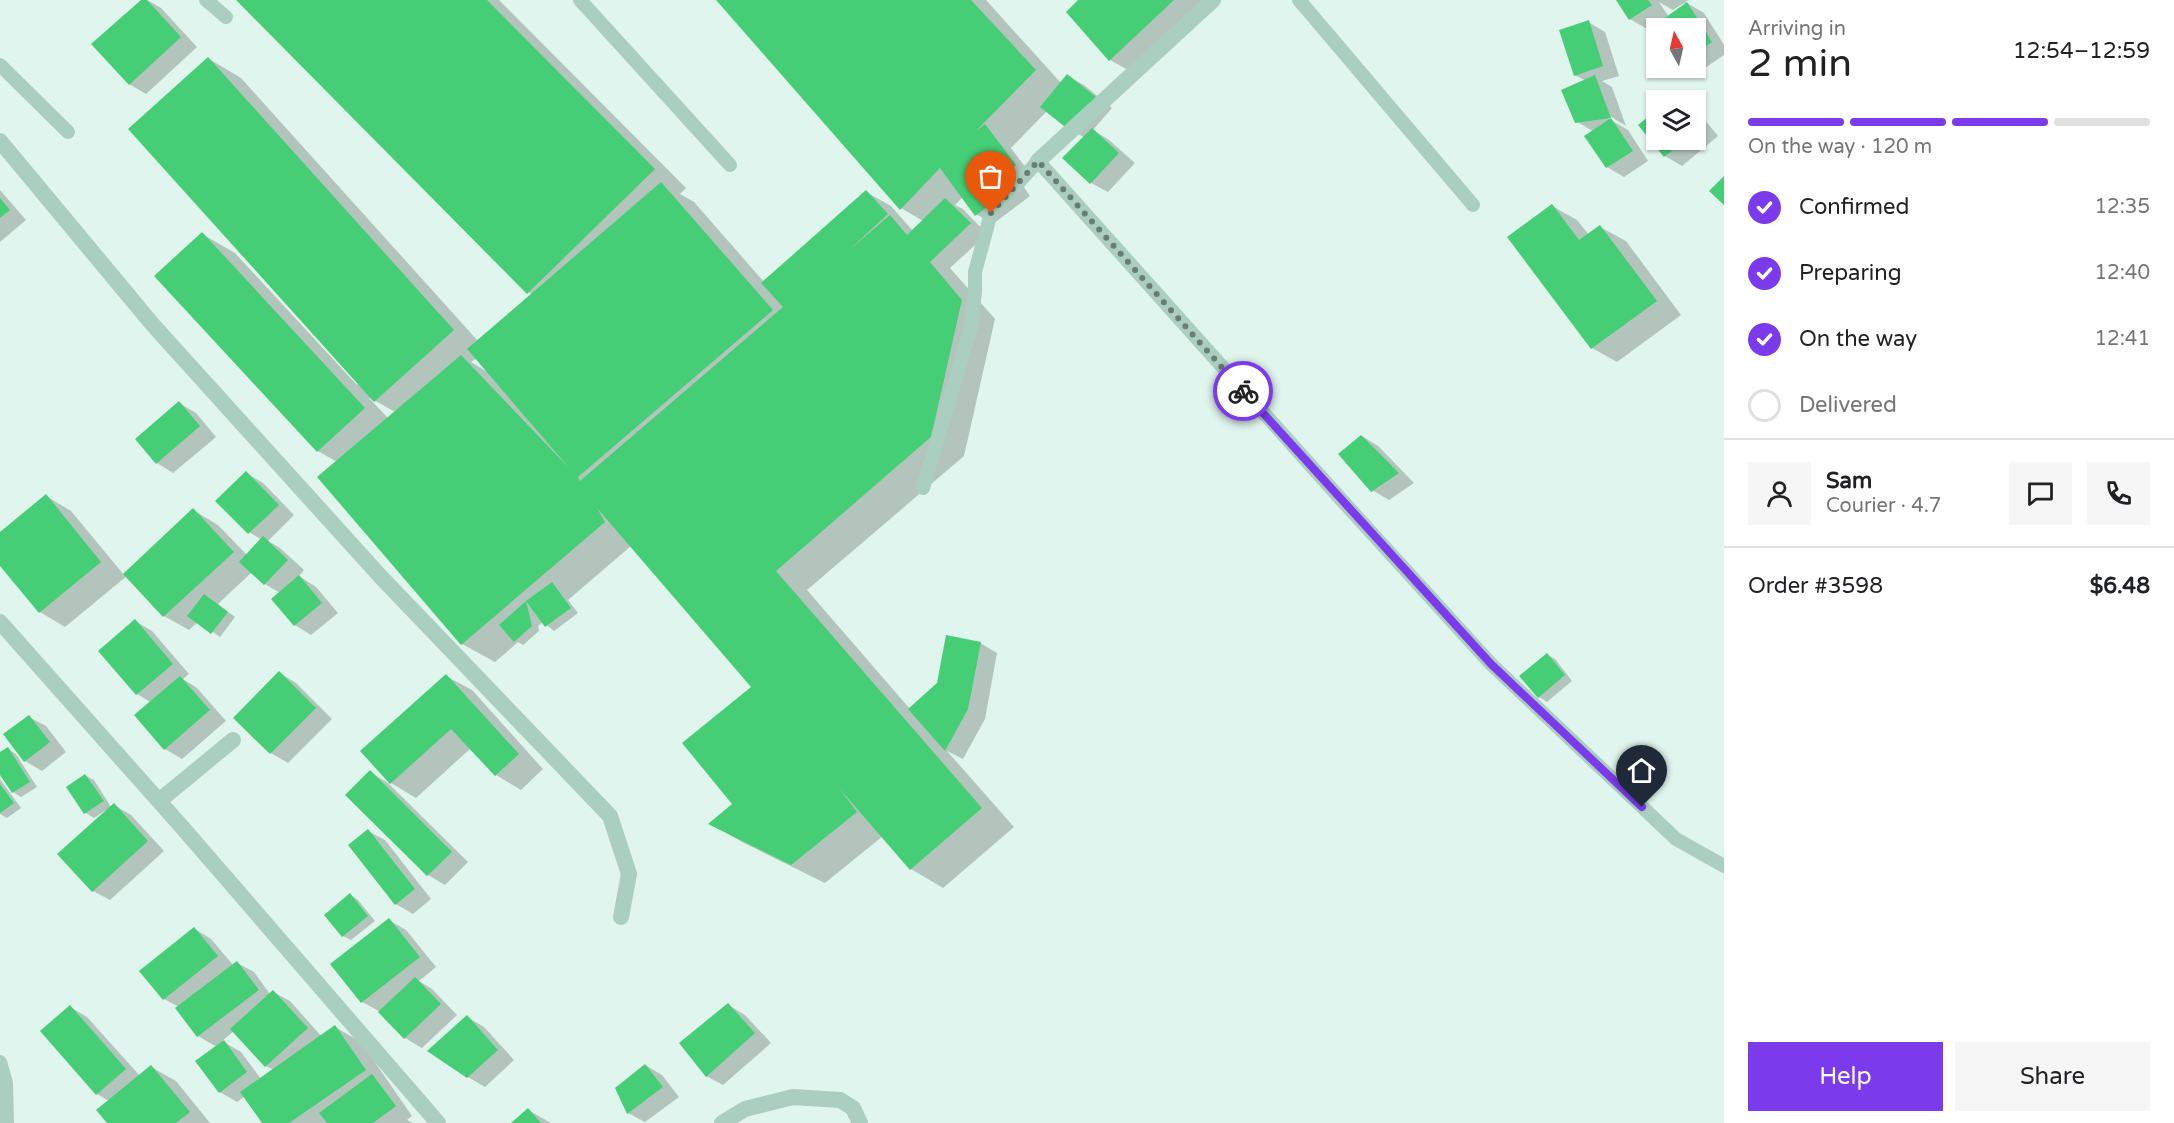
<!DOCTYPE html>
<meta charset="utf-8">
<style>
body{margin:0;font-family:"Varela Round",sans-serif;background:#f6f6f6;color:#202124;height:100vh;display:flex;flex-direction:column;font-size:22px;white-space:nowrap}
*{box-sizing:border-box;margin:0}
p{font-size:20px;color:#757577}
.icon{flex:none;width:33px;height:33px;fill:none;stroke:currentColor;stroke-width:2;stroke-linecap:round;stroke-linejoin:round}
.map{position:relative;flex:1;overflow:hidden}
.side{display:flex;flex-direction:column;background:#fff;width:450px}
.side>*{flex:none}
.needle{width:39px;rotate:352deg}
.tools{position:absolute;left:1646px;top:18px;display:grid;gap:12px}
.tools a{display:grid;place-items:center;width:60px;height:60px;border-radius:0px;background:#fff;box-shadow:0 2px 4px #0004;font-size:30px}
.pin{position:absolute;display:grid;place-items:center;width:51px;height:51px;color:#fff;margin:-62px -26px;border-radius:50% 50% 50% 0;rotate:-45deg;box-shadow:0 0 6px #0007}
.pin .icon{rotate:45deg}
.courier{position:absolute;display:grid;place-items:center;width:60px;height:60px;margin:-30px;border:4px solid #7c3aed;border-radius:50%;background:#fff;color:#222;box-shadow:0 2px 8px #0007}
.head em{font-style:normal;font-weight:600}
.head div{display:flex;flex-direction:column-reverse}
.head{display:flex;align-items:center;justify-content:space-between;height:102px;padding:0 24px}
h1{font-size:39px;font-weight:600;line-height:45px}
.bar{display:grid;grid-template-columns:repeat(4,1fr);gap:9px 6px;align-content:center;height:72px;padding:0 24px}
.bar i{height:8px;border-radius:4px;background:#e0e0e0}
.bar .current{background:#7c3aed}
.bar p{grid-column:span 4}
.line{display:flex;align-items:center;gap:15px;padding:0 24px;border-top:2px solid #e0e0e0}
.line div{flex:1}
.round{display:grid;place-items:center;flex:none;width:63px;height:63px;border-radius:0px;background:#f6f6f6}
ol{padding:0 24px;list-style:none}
li{display:flex;align-items:center;gap:18px;height:66px}
li p{margin-inline-start:auto}
li .icon{padding:6px;border-radius:50%;background:#7c3aed;color:#fff;stroke-width:4}
li:last-child{color:#757577}
li i{width:33px;height:33px;border:3px solid #e0e0e0;border-radius:50%}
.cta{display:flex;gap:12px;margin-top:auto;padding:12px 24px}
.cta a{flex:1;height:69px;border-radius:0px;background:#7c3aed;color:#fff;font-size:24px;font-weight:600;line-height:69px;text-align:center}
.cta a+a{background:#f6f6f6;color:#202124}
main{display:flex;flex:1;min-height:0}
.map>svg:first-child{display:block}
.shadow{fill:#0003;fill-rule:evenodd}
.building{fill:#45ce76}
.lines{fill:none;stroke-linecap:round;stroke-linejoin:round}
.service{stroke:#aacebf;stroke-width:14}
.minor{stroke:#aacebf;stroke-width:16}
.done{stroke:#6a7c73;stroke-width:6;stroke-dasharray:0 10.8}
.route{stroke:#7c3aed;stroke-width:8}
</style>
<main>
<div class="map">
<svg width="1724" height="1123" viewBox="0 0 1724 1123">
<rect width="100%" height="100%" fill="#e0f5ed"/>
<path class="shadow" d="M143 0H147L161 8 197 47 146 94 129 84Z
M238 0H499L686 188 680 194 694 202 764 282 866 192 891 206 913 231 923 221 901 208 717 0H986L1061 83 1067 76 1084 85 1112 108 1093 130 1109 140 1135 163 1108 192 1091 183 1085 138 1070 129 1047 111 1011 148 1032 176 1021 183 1030 196 993 224 976 214 963 197 955 205 963 209 987 234 950 268 995 319 964 456 807 590 910 709 980 643 997 653 985 719 963 759 947 751 1014 827 943 888 911 869 883 836 825 883 742 842 711 824 734 804 753 687 631 546 568 600 578 613 554 631 543 622 538 626 539 631 523 645 518 642 495 662 462 644 337 462 318 451 202 234 235 253 357 385 359 383 209 59 241 78 478 341 532 295ZM477 358 489 373 471 362ZM369 398H370L395 412 388 418Z
M1080 0H1214L1135 74 1110 60Z
M1618 0H1689L1685 2 1704 13 1724 45V55L1693 76 1678 68H1695V28H1656V39L1650 30 1663 22 1661 19 1647 29 1630 19ZM1659 2 1673 10 1684 3 1685 5 1669 17Z
M1588 22 1605 32 1619 76 1602 81 1612 87 1626 126 1605 113 1604 116 1628 130 1648 161 1624 177 1607 167 1594 132 1576 121 1586 81 1575 75Z
M1695 108 1718 136 1682 166 1665 156 1640 125 1656 112V140H1695Z
M0 190 26 220 0 242Z
M1552 206 1577 220 1589 235 1600 227 1626 241 1681 315 1617 362 1592 348Z
M179 403 196 413 216 437 173 473 157 463Z
M1362 436 1378 446 1414 483 1389 500 1372 490Z
M246 473 263 483 294 515 268 541 280 548 304 570 299 576 316 587 338 613 311 635 295 625 280 593 265 584 252 572 218 604 235 617 220 637 198 622 189 630 164 616 127 576 65 627 40 612 0 564V534L46 496 71 511 124 575 193 510 218 525 247 555 262 540 249 532Z
M135 621 152 631 189 674 183 679 197 688 226 721 182 759 165 749 152 703 137 694Z
M1547 655 1555 659 1572 681 1547 702 1539 697Z
M280 673 296 683 332 719 288 763 271 753Z
M446 676 472 690 543 769 521 790 496 775 471 748 416 798 391 783Z
M29 717 46 726 66 752 42 771 25 761Z
M8 749 16 754 37 787 21 797 13 792 0 772V754Z
M370 772 388 783 468 862 445 885 428 875Z
M86 776 94 780 111 807 114 805 131 815 164 851 110 900 93 891 107 811 106 810 94 818 86 813 68 787Z
M0 779 21 808 7 818 0 814Z
M368 831 385 840 431 899 413 914 396 904Z
M350 895 358 900 375 921 351 940 343 936Z
M389 920 406 930 436 967 419 981 432 989 457 1015 422 1048 405 1038 379 1011 362 1002Z
M195 929 211 939 233 965 237 963 254 972 270 994 273 992 290 1001 322 1037 335 1027 361 1042 412 1116 407 1120 413 1123H263L245 1096 237 1102 220 1092 197 1061 217 1047 198 1036 179 1007 164 999ZM234 1031 266 1066 274 1070 261 1079 241 1052 222 1041Z
M728 1005 745 1015 771 1043 723 1085 706 1076Z
M70 1007 87 1017 140 1076 151 1067 176 1081 210 1123H108L109 1101 97 1094 43 1031Z
M467 1017 484 1027 514 1060 485 1087 468 1077Z
M645 1065 662 1075 679 1097 645 1122 628 1113Z
M528 1110 551 1123H513Z"/>
<path class="building" d="M141 0H147L181 37 129 85 91 44Z
M236 0H487L655 169 527 294Z
M716 0H971L1036 70 976 131 985 124 1016 165 1005 173 1014 186 975 216 940 168 900 210Z
M1078 0H1174L1109 61 1066 12Z
M1616 0H1648L1652 5 1629 20Z
M1687 2 1712 42 1695 54V28H1656V41L1648 30Z
M1589 20 1603 66 1574 76 1559 30Z
M208 57 454 330 374 402 128 129Z
M1067 74 1096 97 1069 130 1040 107Z
M1595 75 1611 118 1633 151 1606 168 1584 136 1611 118 1575 123 1561 90Z
M1676 94 1682 100H1668Z
M1656 110V140H1686L1664 157 1638 125Z
M1695 117 1703 126 1695 132Z
M1092 128 1119 153 1090 184 1062 158Z
M1724 176V205L1709 191Z
M661 182 773 310 578 477 580 481 783 307 761 283 866 190 888 214 848 251 890 215 907 235 945 198 971 223 930 262 962 300 931 437 776 571 982 808 910 870 839 788 857 812 791 865 708 824 732 804 682 743 751 687 597 508 605 522 461 645 317 477 461 355 570 469 467 349Z
M0 198 10 210 0 218Z
M1552 204 1579 240 1600 225 1657 301 1591 349 1507 237Z
M202 232 365 408 317 452 154 276Z
M179 401 200 426 156 464 135 439Z
M1361 435 1399 473 1371 492 1338 454Z
M246 471 279 505 248 534 215 501Z
M46 494 101 562 39 613 0 566V532Z
M193 508 234 552 163 617 123 574Z
M263 536 288 560 264 585 239 562Z
M299 575 322 603 294 626 271 599Z
M552 582 571 608 545 627 526 601Z
M204 594 228 612 211 634 187 616Z
M526 601 532 626 514 642 499 625Z
M135 619 173 664 136 695 98 651Z
M946 635 981 642 968 709 945 751 908 709 937 683Z
M1547 653 1565 675 1538 698 1519 676Z
M279 671 316 708 270 754 233 718Z
M446 674 519 754 495 776 451 729 390 784 360 751Z
M180 676 210 710 164 750 134 715Z
M29 715 50 742 24 762 3 734Z
M8 747 30 782 12 793 0 775V752Z
M370 770 452 852 427 876 345 795Z
M85 774 104 801 84 814 66 787Z
M0 784 14 803 0 813Z
M114 803 148 841 92 892 57 854Z
M368 829 415 889 395 905 348 845Z
M350 893 368 916 342 937 324 915Z
M389 918 420 957 361 1003 330 964Z
M194 927 218 956 163 1000 139 971Z
M237 961 259 990 197 1037 175 1008Z
M415 977 441 1004 404 1039 378 1012Z
M273 990 308 1028 265 1067 230 1029Z
M728 1003 755 1033 706 1077 679 1043Z
M70 1005 126 1069 96 1095 40 1031Z
M467 1015 498 1050 467 1078 427 1051Z
M335 1025 366 1070 289 1123H262L240 1092Z
M224 1040 247 1072 219 1093 195 1061Z
M645 1064 663 1087 627 1114 615 1088Z
M151 1065 190 1112 176 1123H107L96 1110Z
M372 1074 396 1106 373 1123H327L319 1113Z
M528 1108 541 1123H511Z"/>
<g class="lines">
<path class="service" d="M206 0 226 17
M580 0 730 165
M1299 0 1473 205
M0 65 68 132
M923 488 971 327 975 292V272L991 213 1038 161 1338 496 1491 664 1676 839 1724 866
M0 1062 6 1083 7 1123"/>
<path class="minor" d="M0 141 153 325 380 576 610 816 629 874 621 917
M1038 161 1213 0
M0 622 182 827 438 1123
M159 801 233 740
M722 1123 745 1109 793 1097 840 1100 853 1108 860 1123"/>
</g>
<g class="lines">
<path class="done" d="M991 213 1038 161 1243 391"/>
<path class="route" d="M1243 391 1491 664 1642 807"/>
</g>
</svg>
<div class="tools">
<a><svg class="needle" viewBox="-14 -14 28 28"><path d="M0-13l5 13h-10z" fill="#e53935"/><path d="M0 13l5-13h-10z" fill="#757577"/></svg></a>
<a><svg class="icon" aria-label="layers" viewBox="0 0 24 24"><path d="M12 4l9 5-9 5-9-5zM3 14l9 5 9-5"/></svg></a>
</div>
<div class="pin" style="left:991px;top:213px;background:#ea580c"><svg class="icon" aria-label="bag" viewBox="0 0 24 24"><path d="M5 8h14l-1 12H6zM9 8a3 3 0 0 1 6 0"/></svg></div>
<div class="pin" style="left:1642px;top:807px;background:#1f2937"><svg class="icon" aria-label="home" viewBox="0 0 24 24"><path d="M3 11l9-7 9 7M6 9v11h12V9"/></svg></div>
<div class="courier" style="left:1243px;top:391px"><svg class="icon" aria-label="bike" viewBox="0 0 24 24"><circle cx="6" cy="16" r="4"/><circle cx="18" cy="16" r="4"/><path d="M6 16l4-8h5l3 8M10 8l3 8H6M13 5h3"/></svg></div>
</div>
<section class="side">
<div class="head"><div><h1>2 min</h1><p>Arriving in</p></div><em>12:54–12:59</em></div>
<div class="bar"><i class="current"></i><i class="current"></i><i class="current"></i><i></i><p>On the way · 120 m</p></div>
<ol>
<li><svg class="icon" aria-label="check" viewBox="0 0 24 24"><path d="M5 12l5 5 9-10"/></svg>Confirmed<p>12:35</p></li>
<li><svg class="icon" aria-label="check" viewBox="0 0 24 24"><path d="M5 12l5 5 9-10"/></svg>Preparing<p>12:40</p></li>
<li><svg class="icon" aria-label="check" viewBox="0 0 24 24"><path d="M5 12l5 5 9-10"/></svg>On the way<p>12:41</p></li>
<li><i></i>Delivered</li>
</ol>
<div class="line" style="height:108px"><a class="round"><svg class="icon" aria-label="person" viewBox="0 0 24 24"><circle cx="12" cy="8" r="4"/><path d="M4 21q1-7 8-7t8 7"/></svg></a><div><b>Sam</b><p>Courier · 4.7</p></div><a class="round"><svg class="icon" aria-label="chat" viewBox="0 0 24 24"><path d="M4 5h16v11H9l-5 4z"/></svg></a><a class="round"><svg class="icon" aria-label="phone" viewBox="0 0 24 24"><path d="M5 4h4l2 5-3 2q2 4 5 5l2-3 5 2v4C11 20 4 13 5 4z"/></svg></a></div>
<div class="line" style="height:78px"><div>Order #3598</div><b>$6.48</b></div>
<div class="cta"><a>Help</a><a>Share</a></div>
</section>
</main>
